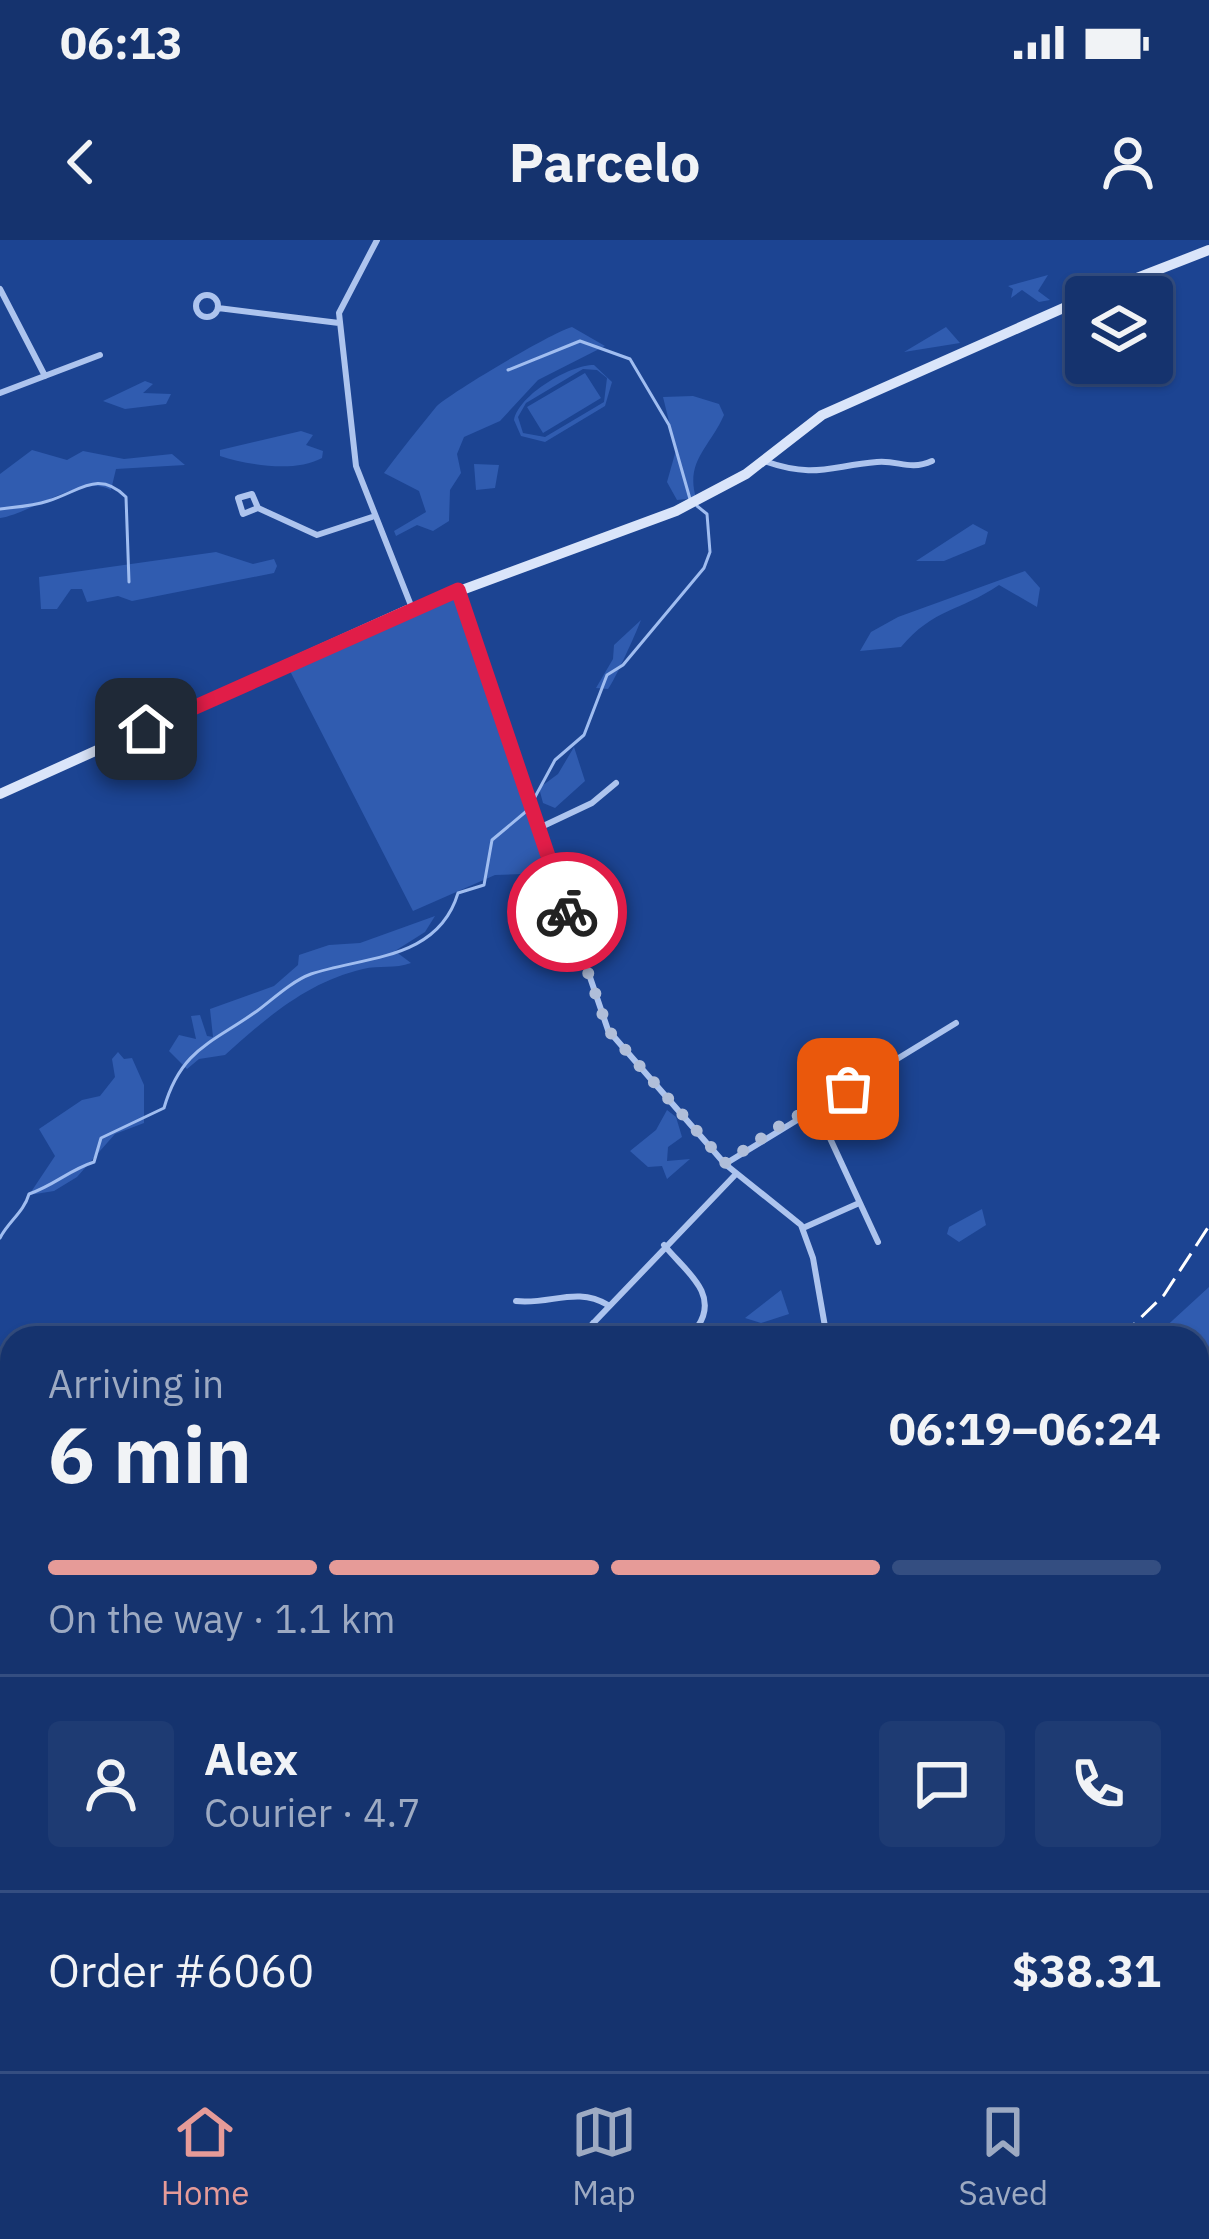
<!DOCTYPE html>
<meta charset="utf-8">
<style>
body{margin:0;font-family:"IBM Plex Sans",sans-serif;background:#1e3b73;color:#f1f3f6;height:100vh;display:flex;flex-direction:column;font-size:45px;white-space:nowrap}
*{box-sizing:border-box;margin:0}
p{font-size:39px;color:#9daac2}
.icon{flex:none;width:66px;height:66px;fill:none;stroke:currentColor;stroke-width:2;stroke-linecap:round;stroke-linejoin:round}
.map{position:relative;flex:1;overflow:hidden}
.sheet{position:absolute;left:0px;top:1086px;width:1209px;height:747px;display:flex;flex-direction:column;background:#15336e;border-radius:36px 36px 0 0;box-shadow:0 3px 9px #0004,0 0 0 3px #344e81}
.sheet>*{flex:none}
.tools{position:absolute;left:1065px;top:36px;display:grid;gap:24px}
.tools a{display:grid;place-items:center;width:108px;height:108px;border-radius:12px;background:#15336e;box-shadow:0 3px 9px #0004,0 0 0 3px #344e81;font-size:60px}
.pin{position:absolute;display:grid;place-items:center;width:102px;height:102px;color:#fff;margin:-51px;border-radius:24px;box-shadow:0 6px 18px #0006}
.courier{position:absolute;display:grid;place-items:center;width:120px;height:120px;margin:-60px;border:9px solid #e11d48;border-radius:50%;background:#fff;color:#222;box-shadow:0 3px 15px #0007}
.summary em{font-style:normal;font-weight:700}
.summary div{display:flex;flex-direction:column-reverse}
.summary{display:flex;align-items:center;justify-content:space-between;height:204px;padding:0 48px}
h1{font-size:78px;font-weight:700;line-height:90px}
.bar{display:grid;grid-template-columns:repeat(4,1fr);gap:18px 12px;align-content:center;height:144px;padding:0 48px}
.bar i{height:15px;border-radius:9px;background:#344e81}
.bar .selected{background:#e69b98}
.bar p{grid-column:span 4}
.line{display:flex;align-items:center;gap:30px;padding:0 48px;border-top:3px solid #344e81}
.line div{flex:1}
.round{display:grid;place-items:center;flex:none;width:126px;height:126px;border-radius:12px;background:#1e3b73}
.status{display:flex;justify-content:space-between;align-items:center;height:84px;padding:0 60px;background:#15336e;direction:ltr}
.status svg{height:33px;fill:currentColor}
header{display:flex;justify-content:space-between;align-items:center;height:156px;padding:0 48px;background:#15336e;font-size:54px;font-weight:700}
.tabs{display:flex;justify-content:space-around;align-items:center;height:168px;border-top:3px solid #344e81;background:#15336e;font-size:33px;color:#9daac2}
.tabs a{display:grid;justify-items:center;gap:6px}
.tabs .selected{color:#e69b98}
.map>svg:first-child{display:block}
.green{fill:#305cb0;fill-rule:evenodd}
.water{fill:#34518b;stroke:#a0bdf0;stroke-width:3}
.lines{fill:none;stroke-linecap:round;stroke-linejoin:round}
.stream{stroke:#a0bdf0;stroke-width:3}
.river{stroke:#34518b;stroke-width:8}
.minor{stroke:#adc4ee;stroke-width:6}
.tertiary{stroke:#adc4ee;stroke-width:9}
.secondary{stroke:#dae5fa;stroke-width:10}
.rail{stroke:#fff;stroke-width:3;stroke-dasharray:21 9;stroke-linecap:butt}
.done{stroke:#b0bed9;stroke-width:12;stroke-dasharray:0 21.6}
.route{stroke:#e11d48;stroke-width:15}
</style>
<div class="status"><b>06:13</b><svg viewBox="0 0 49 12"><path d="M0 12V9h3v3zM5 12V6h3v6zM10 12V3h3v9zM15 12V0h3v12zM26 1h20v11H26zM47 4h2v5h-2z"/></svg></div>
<header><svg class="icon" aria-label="back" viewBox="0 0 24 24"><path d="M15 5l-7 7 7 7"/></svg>Parcelo<svg class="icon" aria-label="person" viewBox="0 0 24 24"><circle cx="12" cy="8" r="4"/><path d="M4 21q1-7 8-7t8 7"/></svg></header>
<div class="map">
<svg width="1209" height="1831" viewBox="0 0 1209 1831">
<rect width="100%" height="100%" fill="#1c4492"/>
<path class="green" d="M1048 35 1038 51 1050 60 1039 62 1022 50 1011 58 1013 49 1008 46Z
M572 87 605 106 538 140 500 181 464 197 457 214 461 233 450 250 449 281 433 291 417 285 396 296 394 291 426 272 419 251 384 233C401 210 419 188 436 167 445 156 556 90 572 87Z
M946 87 960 103 904 112Z
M594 125 612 142 605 166 545 202 521 196 514 180C519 155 569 125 594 125ZM583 129 597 130 607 138 604 162 545 197 523 193 518 177 526 163Z
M585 133 601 158 543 193 527 167Z
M145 141 153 144 143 153 171 154 166 164 125 169 103 161Z
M693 156 719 164 724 175C710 207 685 221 696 258L677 260 667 242 676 210 663 157Z
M301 191 313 195 306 205 323 211 322 218C295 233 248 225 220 216V210Z
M32 210 67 220 83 211 124 219 172 214 185 225 116 229 111 250C83 233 30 274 0 278V234Z
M474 224 499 225 495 248 476 250Z
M973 284 988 292 985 304 944 321H916Z
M216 312 253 324 274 319 277 326 274 333 132 361 118 356 87 362 82 349H71L57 369H41L39 337Z
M1025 331 1040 348 1037 367 999 345C959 372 934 368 901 407L860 411 871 392 898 377Z
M452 359 461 362 553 633 495 635 413 671 290 431Z
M641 380C636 393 615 440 608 449L596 448 613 419 614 405Z
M574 507 585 541 555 568 543 563 539 548 558 534Z
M435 676 425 692 395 711 411 723C395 729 379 725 363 729 307 742 265 779 225 815L199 819 187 829 169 811 179 795 196 799 191 776 200 775 207 796 213 797 210 769 274 746 298 725 299 715 329 705 360 703Z
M118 812 124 819 132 818 144 845V883L115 894 77 937 54 951 29 955 55 916 39 889 82 860 100 856 115 837 112 819Z
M667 870 676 877 682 897 668 907 667 921 690 919 667 939 662 926 648 927 630 911 656 890Z
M982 969 986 985 959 1002 947 994 949 987Z
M1209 1047V1136L1197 1133V1098H1165L1161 1091Z
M781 1050 789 1074 761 1083 745 1078Z
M12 1148V1216L0 1213 1 1157Z
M166 1821H274L263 1831H158Z
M804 1821H937L941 1827 810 1831Z"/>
<path class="water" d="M1209 1225V1303L1197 1301V1232Z"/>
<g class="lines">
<path class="stream" d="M508 130 580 101 630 119 669 185 690 259
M0 269C16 267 33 266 48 261 79 252 98 229 126 257L129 342
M535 557 555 520 584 495 607 435 623 425 704 328 710 312 707 274 697 266
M0 998C8 982 24 972 29 954 55 945 69 930 94 922L101 898 164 868C181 809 212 803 257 771 273 759 292 741 311 734 366 716 438 720 458 653L484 645 492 600 529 569"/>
<path class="river" d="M305 1831 314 1821"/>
<path class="minor" d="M377 0 339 73 356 226 412 368
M0 49 45 136
M196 66a11 11 0 1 1 22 0a11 11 0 1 1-22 0Z
M218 68 339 83
M0 153 100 115
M764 221C816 239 829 226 877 222 899 220 909 231 932 221
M258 268 243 274 238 258 252 254 258 268 317 295 372 277
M459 353 608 790 725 924 801 985 813 1018 827 1098
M539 588 592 563 616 543
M816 868 878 1002
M725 924 956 783
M803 988 857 964
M516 1061C551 1065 576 1046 608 1065
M593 1083 612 1098
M579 1098 736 934
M664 1098 698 1086C720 1053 684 1030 664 1005
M0 1345 12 1350
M0 1434 12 1412
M0 1451 12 1474
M0 1513 12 1506
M1197 1560 1209 1579
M1197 1604 1209 1597
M0 1660 12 1676
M1197 1673 1209 1660
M1197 1773 1209 1759
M0 1821 12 1807
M668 1821 674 1831
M113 1831 115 1821
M269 1831 280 1821
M1040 1831 1056 1821
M1144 1831 1154 1821"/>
<path class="tertiary" d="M1197 1546 1209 1539
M799 1821 805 1831
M940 1821 945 1831
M592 1831 609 1821
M727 1831 743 1821"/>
<path class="secondary" d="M1088 57 1209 10
M0 554 405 371 676 271 746 234 822 175 1086 58"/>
<path class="rail" d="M1120 1098 1164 1055 1209 986
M407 1831 410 1821"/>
</g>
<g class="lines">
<path class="done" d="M567 672 608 790 725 923 784 883 848 849"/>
<path class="route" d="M146 489 458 350 567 672"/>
</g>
</svg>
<div class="tools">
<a><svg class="icon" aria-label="layers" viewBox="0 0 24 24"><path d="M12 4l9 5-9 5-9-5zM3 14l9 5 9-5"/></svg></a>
</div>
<div class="pin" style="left:848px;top:849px;background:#ea580c"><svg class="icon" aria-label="bag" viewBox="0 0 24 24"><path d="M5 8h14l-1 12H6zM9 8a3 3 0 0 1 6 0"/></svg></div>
<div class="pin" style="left:146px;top:489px;background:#1f2937"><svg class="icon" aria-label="home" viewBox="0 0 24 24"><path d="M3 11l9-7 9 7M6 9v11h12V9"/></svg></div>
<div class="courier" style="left:567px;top:672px"><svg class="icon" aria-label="bike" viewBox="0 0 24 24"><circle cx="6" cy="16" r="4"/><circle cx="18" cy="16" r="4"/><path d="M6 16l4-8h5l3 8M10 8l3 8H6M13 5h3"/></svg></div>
<section class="sheet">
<div class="summary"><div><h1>6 min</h1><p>Arriving in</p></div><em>06:19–06:24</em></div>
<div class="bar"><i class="selected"></i><i class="selected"></i><i class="selected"></i><i></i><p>On the way · 1.1 km</p></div>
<div class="line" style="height:216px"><a class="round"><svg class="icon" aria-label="person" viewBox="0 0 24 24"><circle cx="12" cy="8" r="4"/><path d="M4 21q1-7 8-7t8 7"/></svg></a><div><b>Alex</b><p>Courier · 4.7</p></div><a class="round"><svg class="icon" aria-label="chat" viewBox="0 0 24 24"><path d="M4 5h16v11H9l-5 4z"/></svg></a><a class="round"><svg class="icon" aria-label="phone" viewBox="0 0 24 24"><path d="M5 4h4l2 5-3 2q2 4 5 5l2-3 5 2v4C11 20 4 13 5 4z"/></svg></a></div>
<div class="line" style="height:156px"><div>Order #6060</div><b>$38.31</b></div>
</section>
</div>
<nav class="tabs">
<a class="selected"><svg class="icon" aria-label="home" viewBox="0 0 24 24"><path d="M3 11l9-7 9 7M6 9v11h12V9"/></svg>Home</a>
<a><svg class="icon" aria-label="map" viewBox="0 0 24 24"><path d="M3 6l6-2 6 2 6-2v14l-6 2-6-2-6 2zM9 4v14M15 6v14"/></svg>Map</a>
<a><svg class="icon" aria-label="saved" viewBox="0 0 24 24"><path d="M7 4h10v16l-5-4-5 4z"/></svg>Saved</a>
</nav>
